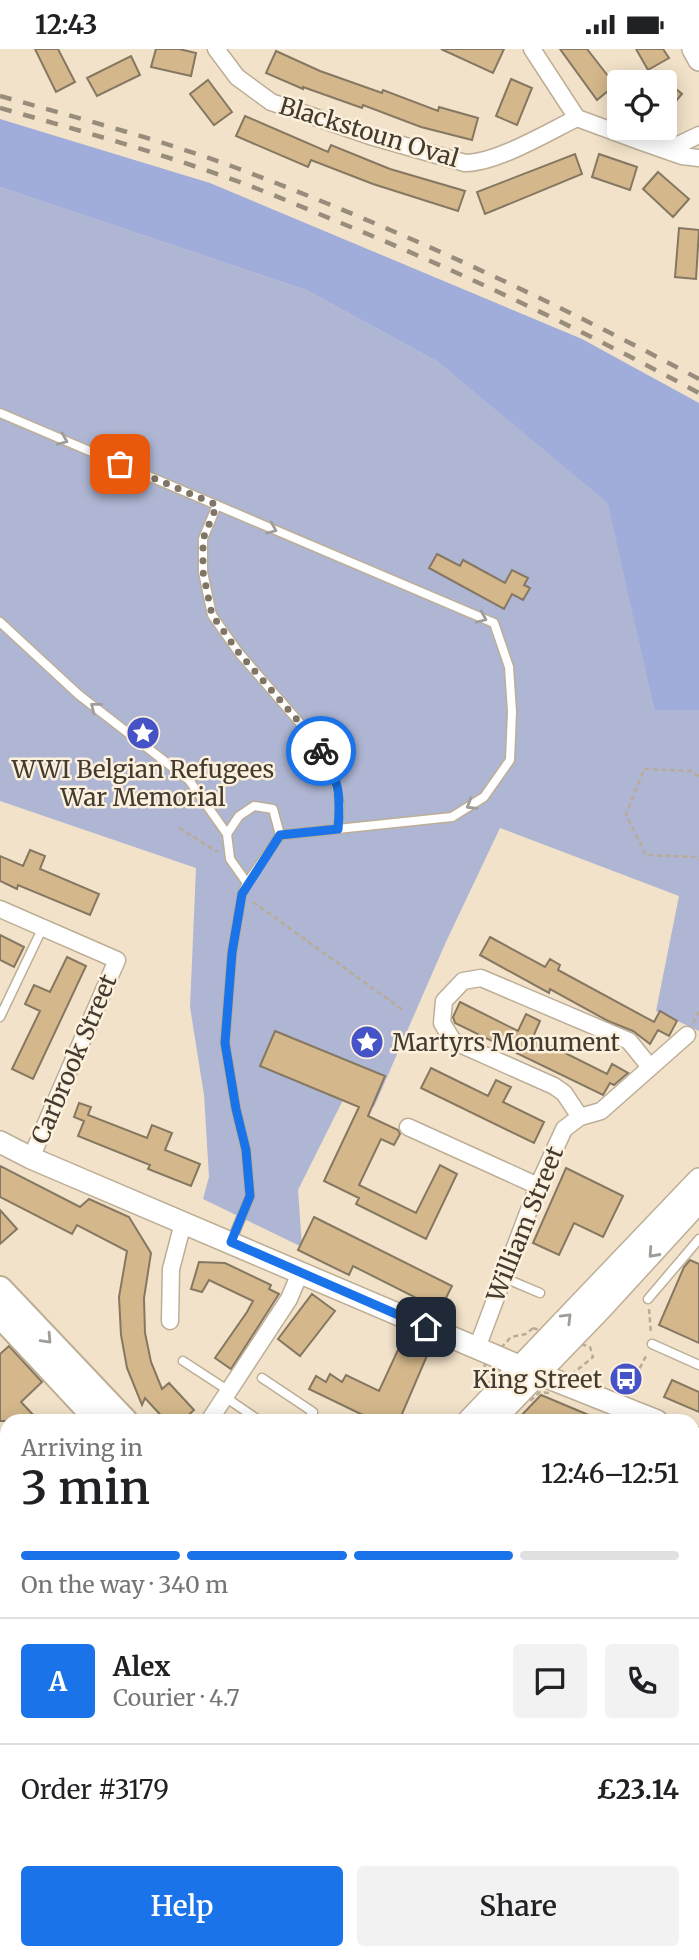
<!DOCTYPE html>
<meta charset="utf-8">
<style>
body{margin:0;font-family:Merriweather,serif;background:#f2f2f2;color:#202124;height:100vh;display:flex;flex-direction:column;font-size:26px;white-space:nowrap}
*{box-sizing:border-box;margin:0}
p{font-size:23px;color:#757577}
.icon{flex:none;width:38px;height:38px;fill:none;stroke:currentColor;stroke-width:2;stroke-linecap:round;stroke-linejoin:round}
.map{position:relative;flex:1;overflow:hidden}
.details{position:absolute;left:0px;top:1365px;width:700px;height:546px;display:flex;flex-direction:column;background:#fff;border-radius:21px 21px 0 0;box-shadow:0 4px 18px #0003}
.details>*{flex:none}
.tools{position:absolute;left:607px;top:21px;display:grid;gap:14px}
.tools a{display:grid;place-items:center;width:70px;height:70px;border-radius:7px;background:#fff;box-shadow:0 4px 18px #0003;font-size:35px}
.pin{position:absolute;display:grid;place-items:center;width:60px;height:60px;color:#fff;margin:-30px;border-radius:14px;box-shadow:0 4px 10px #0006}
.courier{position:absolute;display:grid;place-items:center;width:70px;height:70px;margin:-35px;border:5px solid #1a73e8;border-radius:50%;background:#fff;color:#222;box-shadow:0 2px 9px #0007}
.overview em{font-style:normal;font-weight:600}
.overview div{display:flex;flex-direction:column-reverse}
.overview{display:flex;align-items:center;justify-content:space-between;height:119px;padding:0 21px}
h1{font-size:46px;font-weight:600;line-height:52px}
.bar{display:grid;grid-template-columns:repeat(4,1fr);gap:10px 7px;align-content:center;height:84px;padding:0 21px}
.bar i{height:9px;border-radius:5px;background:#e0e0e0}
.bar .on{background:#1a73e8}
.bar p{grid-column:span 4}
.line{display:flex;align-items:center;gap:18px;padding:0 21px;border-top:2px solid #e0e0e0}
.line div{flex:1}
.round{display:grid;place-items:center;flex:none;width:74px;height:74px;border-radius:7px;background:#f2f2f2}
.primary-button{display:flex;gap:14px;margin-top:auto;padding:14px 21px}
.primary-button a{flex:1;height:80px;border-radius:7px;background:#1a73e8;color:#fff;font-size:28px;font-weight:600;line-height:80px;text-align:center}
.primary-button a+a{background:#f2f2f2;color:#202124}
.status{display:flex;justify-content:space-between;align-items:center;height:49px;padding:0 35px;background:#fff;direction:ltr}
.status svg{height:19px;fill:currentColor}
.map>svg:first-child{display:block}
.green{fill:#aeb6d3}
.forest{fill:#a0acd9}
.building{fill:#d4b88c;stroke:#857761;stroke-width:2}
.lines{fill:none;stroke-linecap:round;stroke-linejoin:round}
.lane-casing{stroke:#bdae96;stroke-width:11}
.street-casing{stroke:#bdae96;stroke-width:19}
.secondary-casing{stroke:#bdae96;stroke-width:24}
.primary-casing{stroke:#bdae96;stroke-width:28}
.path{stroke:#b8ab97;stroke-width:2.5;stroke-dasharray:5 3.5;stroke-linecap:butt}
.lane{stroke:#fff;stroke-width:8}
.street{stroke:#fff;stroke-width:16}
.secondary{stroke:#fff;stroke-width:21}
.primary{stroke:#fff;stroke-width:24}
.rail{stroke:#988d7c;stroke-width:4.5;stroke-dasharray:12 12;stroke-linecap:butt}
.oneway{stroke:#a09d98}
.done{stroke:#7f7566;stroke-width:7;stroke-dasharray:0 12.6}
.route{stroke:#1a73e8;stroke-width:9}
.labels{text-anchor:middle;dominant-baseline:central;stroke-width:5;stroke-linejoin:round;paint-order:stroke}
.street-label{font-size:24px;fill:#413b31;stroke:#fdf0dc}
.poi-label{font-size:24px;fill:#413b31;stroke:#fdf0dc}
</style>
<div class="status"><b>12:43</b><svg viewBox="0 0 49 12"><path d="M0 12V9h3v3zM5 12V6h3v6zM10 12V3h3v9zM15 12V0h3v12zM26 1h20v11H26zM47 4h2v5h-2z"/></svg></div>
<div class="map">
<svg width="699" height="1911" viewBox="0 0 699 1911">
<rect width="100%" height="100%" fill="#f2e2c9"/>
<path class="green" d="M0 138 306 241 438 313 609 454 654 661H699V982L656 962 679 847 500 779 445 895 374 1058 345 1047 298 1141 302 1198 203 1150 209 1128 204 1046 190 958 196 819 0 752Z
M7 1597V1697L0 1699V1606Z"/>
<path class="forest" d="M0 70 210 134 582 290 699 354V661H654L608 454 438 313 306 241 0 138Z
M0 1756 7 1757V1837L0 1839Z
M370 1904H439L449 1911H387Z"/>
<path class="building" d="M35 0H58L75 33 56 43Z
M156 0H179L196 4 191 27 151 18Z
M441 0H504L493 24Z
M560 0H587L615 36 597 51Z
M636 0H663L669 9 648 21Z
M276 2 320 22 382 44 383 41 438 62 439 58 478 69 472 91 421 78 363 56 362 59 303 38V40L266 24Z
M131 7 140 26 97 47 87 29Z
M511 30 532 39 517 76 496 67Z
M208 31 232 63 214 76 190 45Z
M665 31 682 45 665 65Z
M245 67 328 103 331 96 390 120 465 142 458 162 373 135 311 111 308 118 236 87Z
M575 105 582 125 485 165 477 143Z
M599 105 637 118 630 141 592 128Z
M658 123 689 150 673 168 643 140Z
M679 179 699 181 696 230 675 228Z
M437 505 460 517 463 511 505 534 512 521 528 529 524 536 530 539 523 551 512 545 504 560 429 519Z
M30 801 45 807 40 820 99 845 90 866 18 836 17 840 0 832V807L23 817Z
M0 886 24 898 14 918 0 911Z
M490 888 545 918 550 910 560 916 558 921 654 973 660 962 677 972 669 987 658 981 650 995 633 982 608 972 550 940 549 944 480 906Z
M67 908 86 917 33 1030 12 1020 40 962 25 955 34 936 50 943Z
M460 953 518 982 526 965 540 972 533 988 607 1025 612 1015 628 1024 614 1036 610 1034 603 1046 455 974 453 968Z
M275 982 385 1027 368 1067 398 1081 400 1085 394 1096 381 1090 359 1136 416 1164 440 1116 457 1125 426 1190 356 1155 359 1149 324 1132 359 1058 260 1017Z
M431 1019 488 1047 496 1031 511 1038 503 1053 544 1073 534 1094 421 1039Z
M79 1054 91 1058 88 1066 147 1089 152 1076 172 1084 165 1101 200 1115 191 1137 148 1120 150 1116 78 1087 84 1072 74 1068Z
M0 1117 80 1158 89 1150 129 1168 151 1204 144 1249 145 1284 151 1313 162 1340 169 1334 194 1361 182 1372H166L145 1349 142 1356 127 1319 121 1286 119 1248 127 1202 77 1176 72 1185 0 1148Z
M566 1119 623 1147 603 1188 574 1174 559 1206 533 1194Z
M0 1161 17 1180 0 1195Z
M314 1168 452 1237 440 1261 353 1217 349 1226 298 1201Z
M690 1211 699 1215V1294L659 1276 684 1218Z
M199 1213 225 1214 271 1236 269 1240 279 1245 231 1320 215 1309 247 1263 253 1252 209 1231 202 1243 191 1240Z
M312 1245 335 1262 300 1307 278 1290Z
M403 1290 429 1302 399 1372H356L363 1366 309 1340 316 1327 326 1333 330 1325 342 1333 346 1326 379 1342Z
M9 1297 42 1333 21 1353 39 1372H0V1305Z
M672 1331 699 1343V1363L664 1348Z
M541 1346 603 1372H516Z"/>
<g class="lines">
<defs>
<path id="lane" d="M0 364 494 574 509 618 512 663 510 711 484 748 452 768 280 786 247 834 242 845 232 904 225 994 236 1060 246 1101 250 1147 231 1193
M217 456 203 490V523L212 566 239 604 313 689 333 722 340 757 338 780
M0 573 79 646 189 731 227 785 230 810 247 834
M227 785 239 767 254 757 273 760 280 786
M0 968 43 878
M502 1228 540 1244
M648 1250 699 1190
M652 1295 699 1316
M183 1312 229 1342
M262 1329 313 1363 307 1372
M225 1348 260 1372"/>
<path id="street" d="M216 0 237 28 271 53 370 87 465 114C497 114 548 83 577 69
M532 0 577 69 642 93 682 107 699 109
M660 99 678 96 699 86
M0 860 117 911 31 1109
M580 1068 564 1044 554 1037 453 992 442 974 444 952 463 932 481 929 629 992 650 1018
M408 1078 538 1137
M170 1272 171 1220 183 1174
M477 1299 538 1137 564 1080 580 1068 601 1062 687 986
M209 1372 289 1250 300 1224
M693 1462 699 1456
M0 1524 7 1530
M693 1539 699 1544
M693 1761 699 1767
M520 1911 529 1904"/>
<path id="secondary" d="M693 0 699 11
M0 1093 31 1109 519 1317 657 1372
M468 1372 699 1130
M493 1372 602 1259 699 1153
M693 1388 699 1391
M0 1736 7 1734
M693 1750 699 1744
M625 1904 627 1911"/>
<path id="primary" d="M0 1240 125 1372
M0 1266 99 1372
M556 1904 559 1911
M585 1904 589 1911"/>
</defs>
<use href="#lane" class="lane-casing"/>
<use href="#street" class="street-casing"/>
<use href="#secondary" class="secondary-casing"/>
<use href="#primary" class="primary-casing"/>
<path class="path" d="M699 727 691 722 644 720 626 766 646 806 695 808 699 811
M179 779 218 803
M253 853 403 961
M693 974 699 963
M649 1260 651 1285
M533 1279 590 1298 593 1308 549 1344 540 1343 530 1352 500 1337 479 1331 478 1324 511 1288 526 1285Z
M628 1342 647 1305
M0 1613 7 1604
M0 1653 7 1654
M0 1770 7 1769
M0 1792H7
M427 1904 438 1911"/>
<use href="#lane" class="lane"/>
<use href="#street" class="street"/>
<use href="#secondary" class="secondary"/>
<use href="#primary" class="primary"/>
<path class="rail" d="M0 47C78 69 158 90 234 118 394 178 549 250 699 330
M0 59C75 80 149 101 223 127 263 141 302 158 341 174 463 224 582 281 699 344"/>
</g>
<defs><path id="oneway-chevron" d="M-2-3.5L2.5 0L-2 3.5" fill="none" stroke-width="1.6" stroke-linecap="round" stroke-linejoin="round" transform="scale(1.75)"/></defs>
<g class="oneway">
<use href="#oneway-chevron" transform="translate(63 391) rotate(23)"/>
<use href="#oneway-chevron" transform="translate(272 480) rotate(23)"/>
<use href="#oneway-chevron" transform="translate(482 569) rotate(23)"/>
<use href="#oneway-chevron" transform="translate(95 658) rotate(-142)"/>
<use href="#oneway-chevron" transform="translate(471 756) rotate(149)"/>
<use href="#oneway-chevron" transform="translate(653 1204) rotate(132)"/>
<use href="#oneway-chevron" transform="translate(567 1269) rotate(-45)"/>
<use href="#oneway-chevron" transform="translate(47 1290) rotate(47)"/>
</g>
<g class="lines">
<path class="done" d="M120 415 217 456 203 490V523L212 566 239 604 313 689 321 702"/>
<path class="route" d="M321 702C339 730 341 747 338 780L280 786 242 845 232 904 225 994 236 1060 246 1101 250 1147 231 1193 426 1278"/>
</g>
<defs>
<symbol id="sight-disc" viewBox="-11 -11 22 22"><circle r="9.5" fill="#4653c7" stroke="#fdf0dc"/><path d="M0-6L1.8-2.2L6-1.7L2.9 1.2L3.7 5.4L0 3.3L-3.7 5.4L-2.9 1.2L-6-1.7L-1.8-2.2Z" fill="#fff"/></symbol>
<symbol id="bus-disc" viewBox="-11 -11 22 22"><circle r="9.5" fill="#4653c7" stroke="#fdf0dc"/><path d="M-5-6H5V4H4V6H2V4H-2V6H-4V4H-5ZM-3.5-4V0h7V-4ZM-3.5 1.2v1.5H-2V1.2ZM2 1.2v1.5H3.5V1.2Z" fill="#fff"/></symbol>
</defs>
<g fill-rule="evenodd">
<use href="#sight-disc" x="124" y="665" width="38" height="38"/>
<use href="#sight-disc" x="348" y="974" width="38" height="38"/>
<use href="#bus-disc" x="607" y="1311" width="38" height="38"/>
</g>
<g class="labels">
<g class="street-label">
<text transform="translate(369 83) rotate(17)">Blackstoun Oval</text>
<text transform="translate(74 1010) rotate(-67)">Carbrook Street</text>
<text transform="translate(525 1175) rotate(-68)">William Street</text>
</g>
<g class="poi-label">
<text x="143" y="720">WWI Belgian Refugees<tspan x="143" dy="28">War Memorial</tspan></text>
<text x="392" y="993" text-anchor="start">Martyrs Monument</text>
<text x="602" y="1330" text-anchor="end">King Street</text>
</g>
</g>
</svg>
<div class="tools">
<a><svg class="icon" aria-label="locate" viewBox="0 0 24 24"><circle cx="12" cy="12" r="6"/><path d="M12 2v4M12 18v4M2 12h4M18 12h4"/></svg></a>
</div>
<div class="pin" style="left:120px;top:415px;background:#ea580c"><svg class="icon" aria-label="bag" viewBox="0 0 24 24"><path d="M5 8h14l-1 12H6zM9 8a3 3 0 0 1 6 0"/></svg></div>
<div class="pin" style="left:426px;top:1278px;background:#1f2937"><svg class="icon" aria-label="home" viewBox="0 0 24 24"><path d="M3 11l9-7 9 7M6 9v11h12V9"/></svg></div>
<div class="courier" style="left:321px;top:702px"><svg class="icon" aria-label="bike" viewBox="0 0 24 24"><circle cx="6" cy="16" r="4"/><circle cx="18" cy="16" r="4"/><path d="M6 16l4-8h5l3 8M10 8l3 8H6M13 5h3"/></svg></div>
<section class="details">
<div class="overview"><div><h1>3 min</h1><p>Arriving in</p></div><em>12:46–12:51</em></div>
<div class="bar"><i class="on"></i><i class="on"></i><i class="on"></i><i></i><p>On the way · 340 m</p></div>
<div class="line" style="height:126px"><b class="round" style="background:#1a73e8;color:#fff">A</b><div><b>Alex</b><p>Courier · 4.7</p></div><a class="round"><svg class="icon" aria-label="chat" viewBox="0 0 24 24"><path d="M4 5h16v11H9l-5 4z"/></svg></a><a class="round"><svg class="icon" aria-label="phone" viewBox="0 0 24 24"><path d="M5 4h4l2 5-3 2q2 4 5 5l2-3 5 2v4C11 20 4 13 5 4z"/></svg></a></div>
<div class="line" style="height:91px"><div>Order #3179</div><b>£23.14</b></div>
<div class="primary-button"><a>Help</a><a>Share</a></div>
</section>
</div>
